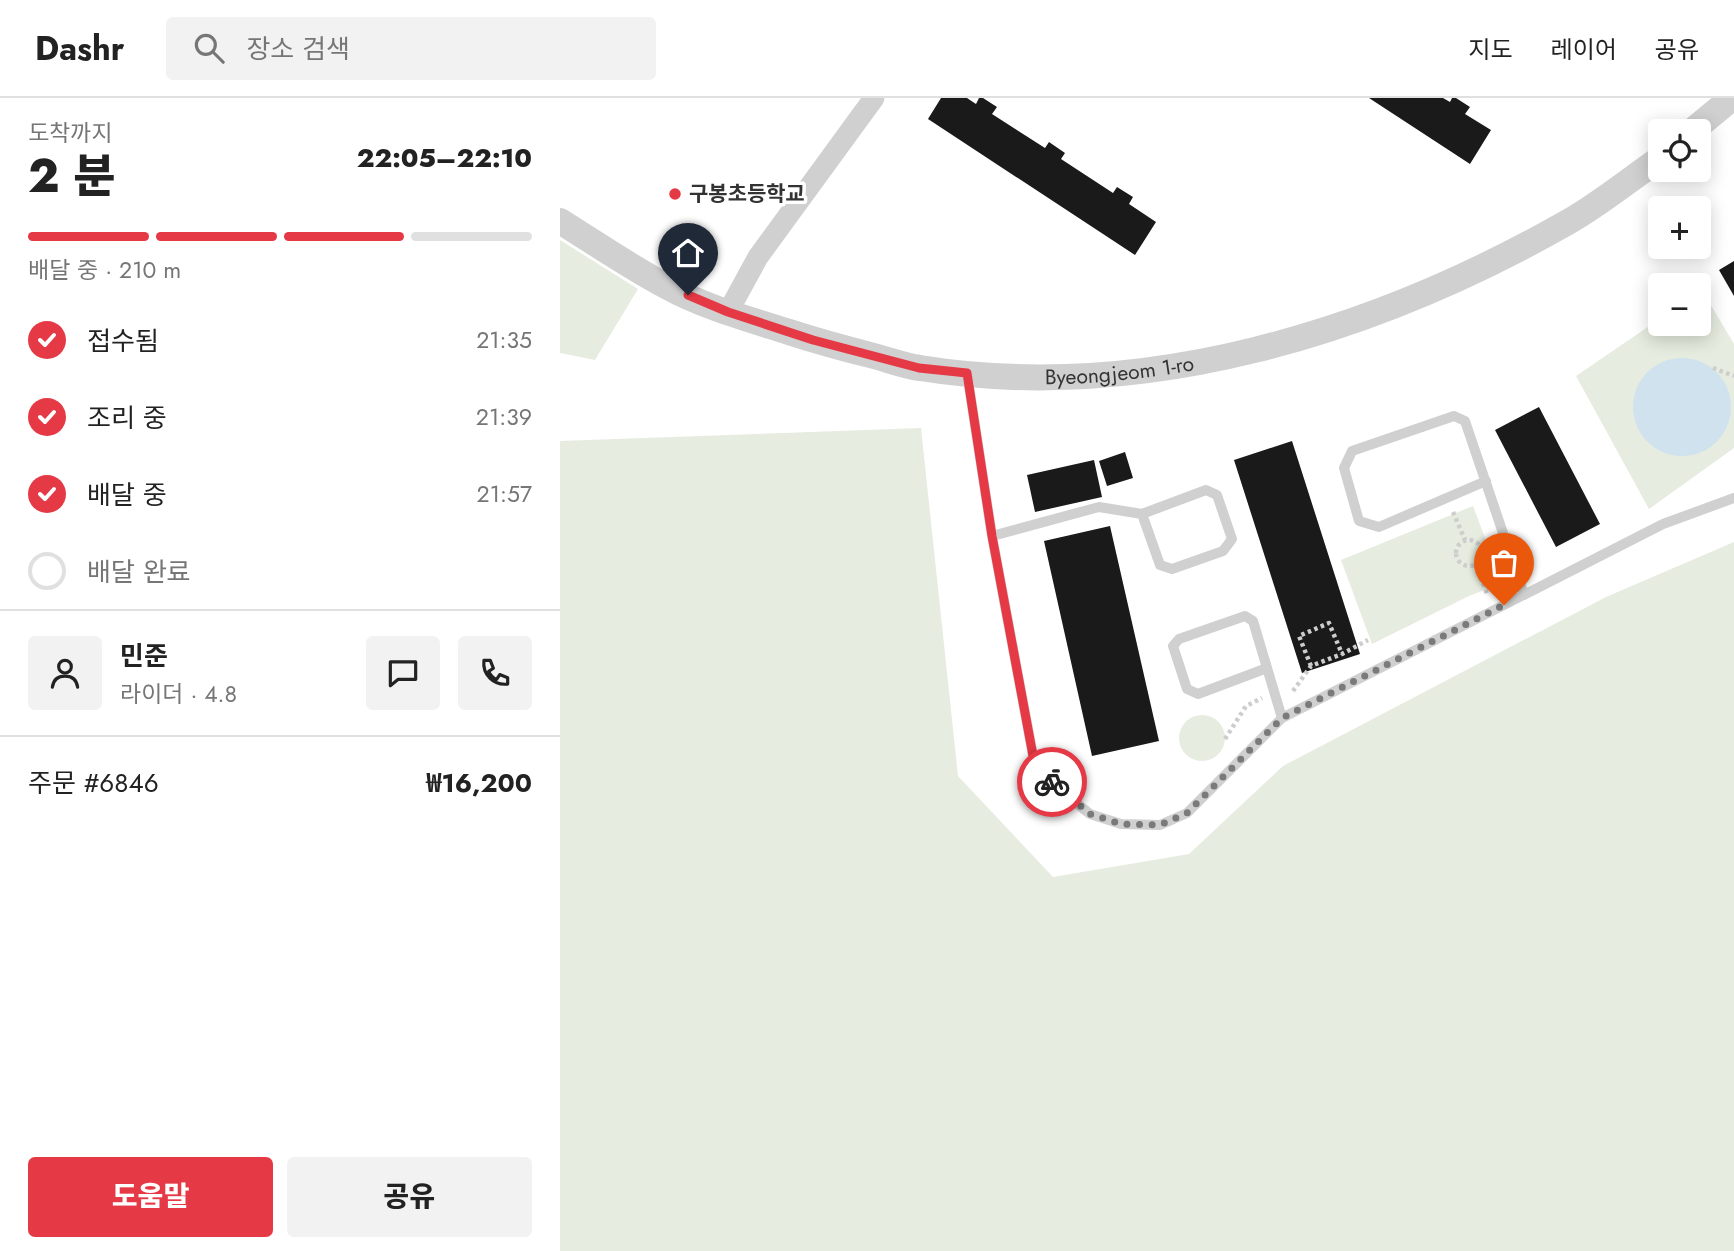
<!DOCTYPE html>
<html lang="ko">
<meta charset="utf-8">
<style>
body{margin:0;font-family:Jost,"Noto Sans KR",sans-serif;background:#f2f2f2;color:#222;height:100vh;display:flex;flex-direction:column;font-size:26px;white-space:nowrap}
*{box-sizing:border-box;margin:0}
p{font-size:23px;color:#767676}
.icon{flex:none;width:38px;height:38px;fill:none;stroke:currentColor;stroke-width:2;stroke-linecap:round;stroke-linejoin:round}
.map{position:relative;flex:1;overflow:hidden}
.side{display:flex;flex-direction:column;background:#fff;width:560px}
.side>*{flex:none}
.fabs{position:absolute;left:1088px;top:21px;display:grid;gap:14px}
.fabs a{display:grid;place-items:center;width:63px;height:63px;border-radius:7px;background:#fff;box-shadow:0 4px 18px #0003;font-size:35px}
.pin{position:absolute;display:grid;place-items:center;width:60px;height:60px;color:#fff;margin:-72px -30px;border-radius:50% 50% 50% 0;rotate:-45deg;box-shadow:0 0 7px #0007}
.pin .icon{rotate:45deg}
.courier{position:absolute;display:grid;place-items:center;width:70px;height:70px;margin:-35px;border:5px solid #e63946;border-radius:50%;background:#fff;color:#222;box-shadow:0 2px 9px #0007}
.headline em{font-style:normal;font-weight:800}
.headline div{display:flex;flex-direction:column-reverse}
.headline{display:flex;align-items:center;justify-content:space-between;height:119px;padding:0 28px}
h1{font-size:46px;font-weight:800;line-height:52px}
.bar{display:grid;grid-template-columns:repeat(4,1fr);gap:10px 7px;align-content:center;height:84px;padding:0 28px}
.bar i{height:9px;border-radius:5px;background:#e0e0e0}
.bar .on{background:#e63946}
.bar p{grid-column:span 4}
.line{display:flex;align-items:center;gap:18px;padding:0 28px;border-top:2px solid #e0e0e0}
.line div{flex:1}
.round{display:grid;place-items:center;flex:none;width:74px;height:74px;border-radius:7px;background:#f2f2f2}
ol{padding:0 28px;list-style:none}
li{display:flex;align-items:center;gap:21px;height:77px}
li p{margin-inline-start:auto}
li .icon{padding:7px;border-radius:50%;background:#e63946;color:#fff;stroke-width:4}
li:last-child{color:#767676}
li i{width:38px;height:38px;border:4px solid #e0e0e0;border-radius:50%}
.primary-button{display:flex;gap:14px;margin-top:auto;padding:14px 28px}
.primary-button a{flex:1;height:80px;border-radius:7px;background:#e63946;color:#fff;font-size:28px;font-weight:800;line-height:80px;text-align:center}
.primary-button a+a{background:#f2f2f2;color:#222}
header{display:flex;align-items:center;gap:42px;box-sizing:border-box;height:98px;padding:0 35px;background:#fff;border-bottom:2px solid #e0e0e0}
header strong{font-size:33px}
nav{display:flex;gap:38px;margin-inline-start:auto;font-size:24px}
.search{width:490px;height:63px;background:#f2f2f2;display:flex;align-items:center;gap:18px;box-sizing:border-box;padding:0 24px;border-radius:7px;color:#767676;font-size:26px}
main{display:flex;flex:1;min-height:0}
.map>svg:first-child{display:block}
.green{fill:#e6ecdf}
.water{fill:#cfe2ee}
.building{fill:#1a1a1a}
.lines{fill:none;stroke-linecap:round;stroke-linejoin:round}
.path{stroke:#cdcdcd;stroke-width:4.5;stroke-dasharray:3.5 3.5;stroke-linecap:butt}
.service{stroke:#d0d0d0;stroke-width:10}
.minor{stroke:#d0d0d0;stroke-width:21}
.tertiary{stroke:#d0d0d0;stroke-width:26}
.done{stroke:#7a7a7a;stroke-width:7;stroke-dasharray:0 12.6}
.route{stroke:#e63946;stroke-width:9}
.poi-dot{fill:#e63946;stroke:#fff;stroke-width:2.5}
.labels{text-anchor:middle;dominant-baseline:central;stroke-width:7;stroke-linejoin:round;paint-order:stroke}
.poi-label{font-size:21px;font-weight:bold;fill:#333;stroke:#fff;text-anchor:start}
.street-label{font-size:21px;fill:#333;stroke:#fff}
</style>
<header>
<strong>Dashr</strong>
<div class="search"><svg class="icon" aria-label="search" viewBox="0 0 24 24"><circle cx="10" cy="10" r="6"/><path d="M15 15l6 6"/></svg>장소 검색</div>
<nav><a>지도</a><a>레이어</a><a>공유</a></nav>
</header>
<main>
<section class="side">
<div class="headline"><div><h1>2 분</h1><p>도착까지</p></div><em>22:05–22:10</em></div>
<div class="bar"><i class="on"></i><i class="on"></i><i class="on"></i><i></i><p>배달 중 · 210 m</p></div>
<ol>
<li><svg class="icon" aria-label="check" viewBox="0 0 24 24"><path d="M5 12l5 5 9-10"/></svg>접수됨<p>21:35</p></li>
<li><svg class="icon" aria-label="check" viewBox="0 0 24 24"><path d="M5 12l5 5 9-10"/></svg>조리 중<p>21:39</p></li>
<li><svg class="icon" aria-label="check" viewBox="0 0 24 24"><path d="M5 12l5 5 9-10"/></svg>배달 중<p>21:57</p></li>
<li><i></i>배달 완료</li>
</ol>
<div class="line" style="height:126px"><a class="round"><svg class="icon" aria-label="person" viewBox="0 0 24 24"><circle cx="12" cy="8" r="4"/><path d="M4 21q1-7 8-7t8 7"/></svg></a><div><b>민준</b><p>라이더 · 4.8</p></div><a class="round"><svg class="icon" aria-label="chat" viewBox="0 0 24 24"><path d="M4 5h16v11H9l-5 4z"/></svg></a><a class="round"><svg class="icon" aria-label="phone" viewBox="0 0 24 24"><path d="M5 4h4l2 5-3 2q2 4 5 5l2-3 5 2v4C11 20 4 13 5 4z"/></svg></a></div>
<div class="line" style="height:91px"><div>주문 #6846</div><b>₩16,200</b></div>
<div class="primary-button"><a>도움말</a><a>공유</a></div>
</section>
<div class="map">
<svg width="1174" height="1153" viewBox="0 0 1174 1153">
<rect width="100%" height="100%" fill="#fff"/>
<path class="green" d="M0 142 78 191 35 262 0 255Z
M1142 192 1174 246V350L1089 411 1016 278 1101 220V226H1139V194Z
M361 330 398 678 493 779 629 756 723 668 1046 499 1174 444V1153H0V343Z
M913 408 942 485 909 498 812 546 781 462Z
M619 640a23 23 0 1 1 46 0a23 23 0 1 1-46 0Z"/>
<path class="water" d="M1073 309a49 49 0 1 1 98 0a49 49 0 1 1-98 0Z"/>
<path class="building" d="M381 0H407L416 6 419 0H423L437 9 432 16 485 50 489 44 505 55 501 61 553 95 557 89 573 99 569 106 596 124 575 157 368 21Z
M809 0H883L890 4 892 0H896L910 9 905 16 931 32 910 66Z
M1174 163V198L1159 172Z
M979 309 1040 426 996 449 935 332Z
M732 343 800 556 742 575 674 362Z
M565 354 573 380 547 388 539 363Z
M534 362 542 399 475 414 467 377Z
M550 428 599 643 532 658 484 443Z"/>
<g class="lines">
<path class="path" d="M1153 270 1174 278
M893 414 905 442
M896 455a13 13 0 1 1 26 0a13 13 0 1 1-26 0Z
M915 466 928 498
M751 568 739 538 769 525 782 556
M733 593 751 568 782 556 808 542
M665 641 686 608 702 600"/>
<path class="service" d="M407 275 432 438 474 663 496 689 530 716 561 726 600 727 627 715 722 620 1103 426 1174 400
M926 383 819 429 799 423 784 370 792 353 894 318 905 323 964 497
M432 438 539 409 582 416 646 392 657 397 672 441 663 453 612 471 600 467 582 416
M707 570 638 596 627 591 613 548 619 541 685 518 693 523 722 620"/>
<path class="minor" d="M168 214 198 159 314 0"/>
<g class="tertiary">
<path d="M1132 33 1172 0"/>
<path id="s1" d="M0 123C35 145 70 169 106 188 144 209 188 221 229 234 257 243 286 251 314 258 329 262 345 268 360 270 584 306 815 234 1008 124 1040 106 1070 81 1101 60"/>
</g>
</g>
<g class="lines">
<path class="done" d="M492 684 530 716 561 726 600 727 627 715 722 620 944 507"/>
<path class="route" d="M128 197 168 214 253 242 359 270 407 275 432 438 474 663 492 684"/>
</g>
<circle class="poi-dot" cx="115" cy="96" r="7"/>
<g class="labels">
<g class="poi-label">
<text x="129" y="96">구봉초등학교</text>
</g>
<g class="street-label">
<text stroke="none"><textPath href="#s1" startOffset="592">Byeongjeom 1-ro</textPath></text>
</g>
</g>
</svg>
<div class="fabs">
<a><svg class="icon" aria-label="locate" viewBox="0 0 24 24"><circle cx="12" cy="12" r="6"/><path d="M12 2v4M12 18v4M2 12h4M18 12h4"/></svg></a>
<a>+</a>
<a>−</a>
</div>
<div class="pin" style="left:944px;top:507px;background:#ea580c"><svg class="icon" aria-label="bag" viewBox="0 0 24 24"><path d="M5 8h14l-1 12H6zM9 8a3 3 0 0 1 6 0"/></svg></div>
<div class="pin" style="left:128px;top:197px;background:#1f2937"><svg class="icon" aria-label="home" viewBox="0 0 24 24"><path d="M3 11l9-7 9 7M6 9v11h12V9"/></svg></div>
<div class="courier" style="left:492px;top:684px"><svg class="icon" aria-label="bike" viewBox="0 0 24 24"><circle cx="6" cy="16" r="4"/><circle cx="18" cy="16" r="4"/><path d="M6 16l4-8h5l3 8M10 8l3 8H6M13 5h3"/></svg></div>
</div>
</main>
